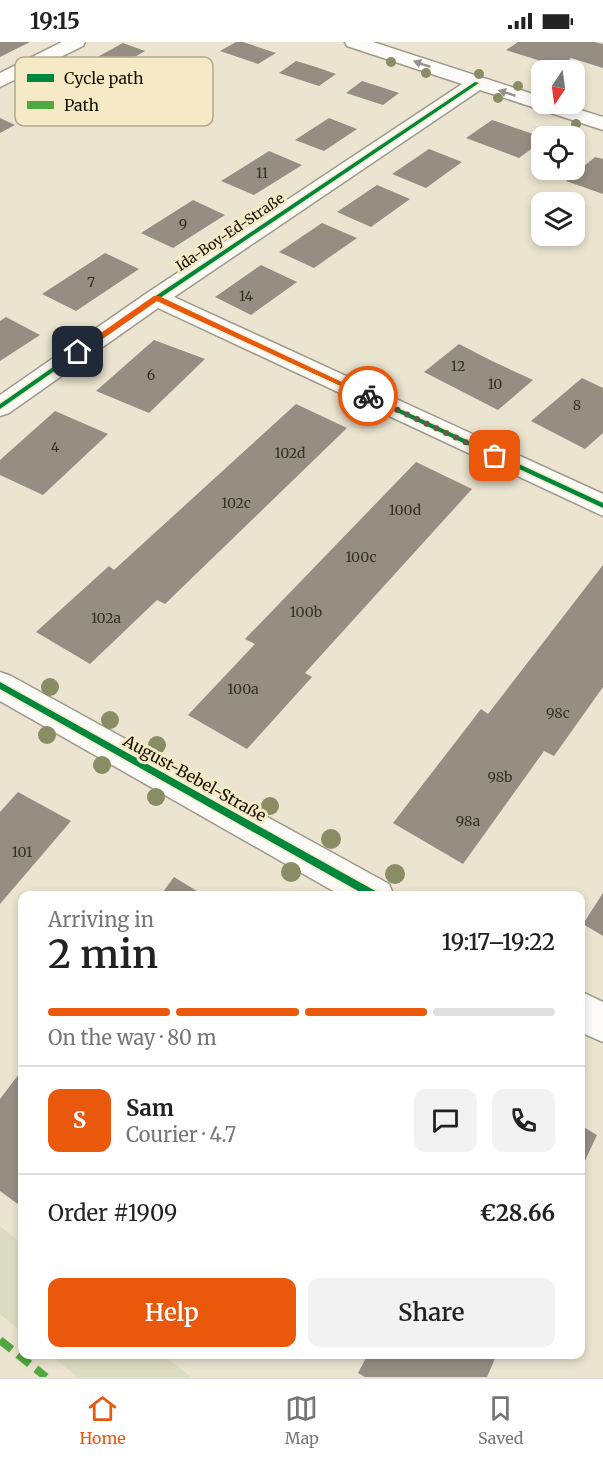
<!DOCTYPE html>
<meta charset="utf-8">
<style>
body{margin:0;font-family:Merriweather,serif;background:#f2f2f2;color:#222;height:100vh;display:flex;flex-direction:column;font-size:22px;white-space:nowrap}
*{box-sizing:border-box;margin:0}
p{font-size:20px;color:#767676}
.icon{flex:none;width:33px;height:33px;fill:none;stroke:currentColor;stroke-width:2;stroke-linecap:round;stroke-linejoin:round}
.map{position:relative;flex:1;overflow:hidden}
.details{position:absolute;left:18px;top:849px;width:567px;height:468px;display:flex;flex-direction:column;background:#fff;border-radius:12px;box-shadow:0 3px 9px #0003}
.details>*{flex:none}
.needle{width:39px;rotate:193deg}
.tools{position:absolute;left:531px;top:18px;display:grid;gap:12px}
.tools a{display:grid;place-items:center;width:54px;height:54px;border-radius:12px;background:#fff;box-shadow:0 3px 9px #0003;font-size:30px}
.pin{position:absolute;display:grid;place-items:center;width:51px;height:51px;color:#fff;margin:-26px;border-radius:12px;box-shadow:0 3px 9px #0006}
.courier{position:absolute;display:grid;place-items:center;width:60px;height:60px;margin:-30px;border:4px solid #ea580c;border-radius:50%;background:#fff;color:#222;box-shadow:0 2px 8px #0007}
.overview em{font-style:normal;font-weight:600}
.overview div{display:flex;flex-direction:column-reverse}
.overview{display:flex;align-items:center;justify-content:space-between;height:102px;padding:0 30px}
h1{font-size:39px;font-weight:600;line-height:45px}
.bar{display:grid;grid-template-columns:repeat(4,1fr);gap:9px 6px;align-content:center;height:72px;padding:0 30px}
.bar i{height:8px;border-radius:4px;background:#e0e0e0}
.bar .current{background:#ea580c}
.bar p{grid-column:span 4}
.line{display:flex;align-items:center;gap:15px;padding:0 30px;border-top:2px solid #e0e0e0}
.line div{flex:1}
.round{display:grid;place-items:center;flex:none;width:63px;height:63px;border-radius:12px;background:#f2f2f2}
.cta{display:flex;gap:12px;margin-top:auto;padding:12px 30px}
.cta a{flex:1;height:69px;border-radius:12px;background:#ea580c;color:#fff;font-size:24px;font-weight:600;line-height:69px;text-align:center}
.cta a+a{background:#f2f2f2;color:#222}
.status{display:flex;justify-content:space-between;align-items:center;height:42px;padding:0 30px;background:#fff;direction:ltr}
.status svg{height:16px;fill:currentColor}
.tab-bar{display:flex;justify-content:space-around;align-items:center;height:84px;border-top:2px solid #e0e0e0;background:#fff;font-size:16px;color:#767676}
.tab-bar a{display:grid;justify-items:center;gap:3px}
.tab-bar .current{color:#ea580c}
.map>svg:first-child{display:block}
.green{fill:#dbddc3}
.building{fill:#968e82}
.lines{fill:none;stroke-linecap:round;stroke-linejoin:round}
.minor-casing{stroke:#9e998a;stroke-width:3}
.minor{fill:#fcfbf8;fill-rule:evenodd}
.quiet{stroke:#51a840;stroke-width:8;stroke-dasharray:15 8;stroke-linecap:butt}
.cycleway-casing{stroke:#f5eac5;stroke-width:3}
.cycleway{fill:#00873e;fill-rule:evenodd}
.tree{fill:#898d64}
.oneway{fill:#94928b}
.route{fill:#ea580c}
.done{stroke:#605c4d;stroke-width:6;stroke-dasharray:0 10.8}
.labels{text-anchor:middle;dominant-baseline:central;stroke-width:6;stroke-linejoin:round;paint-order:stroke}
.number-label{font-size:14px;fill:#363125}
.far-street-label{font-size:14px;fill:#161206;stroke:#f5eac5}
.street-label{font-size:16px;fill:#161206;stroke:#f5eac5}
.key{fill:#f5eac5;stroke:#b2a98c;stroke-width:1.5}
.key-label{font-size:16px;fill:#161206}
</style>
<div class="status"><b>19:15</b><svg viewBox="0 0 49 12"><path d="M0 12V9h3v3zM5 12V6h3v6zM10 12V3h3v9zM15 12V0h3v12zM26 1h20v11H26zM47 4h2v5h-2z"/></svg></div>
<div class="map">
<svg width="603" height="1335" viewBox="0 0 603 1335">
<rect width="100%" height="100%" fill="#eae4d0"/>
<path class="green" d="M0 1184 22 1202V1290L0 1272Z
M50 1313H163L191 1335H78Z"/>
<path class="building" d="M0 0H30L0 15Z
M236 0H243L276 11 258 22 220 9Z
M518 0H595L603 2V26L571 16 560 25 506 8Z
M123 1 145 9 114 27 92 18Z
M296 19 316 25 336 32 319 44 279 31Z
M362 39 381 45 399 51 383 63 346 51Z
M0 76 15 83 0 91Z
M329 76 357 87 324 109 295 98Z
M492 78 542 95V99L519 116 466 96Z
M429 107 462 120 426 146 392 132Z
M269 109 302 123 254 153 221 139Z
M595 115 603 117V152L566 139Z
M377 143 410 157 371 185 337 170Z
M193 158 225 173 173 206 141 191Z
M322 181 357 196 314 226 279 210Z
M105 211 139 227 76 269 42 252Z
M261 223 297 240 251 273 215 255Z
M6 275 40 293 0 319V279Z
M154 298 205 317 149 371 96 349Z
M459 302 492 319 533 338 498 368 424 330Z
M582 336 603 346V391L585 407 531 379Z
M296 362 347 386 165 562 157 558 90 622 36 590 109 524 114 528Z
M55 369 108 392 43 453 0 433V418Z
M416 420 472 447 305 631 312 635 247 707 188 673 255 602 245 597Z
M603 523V645L554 714 544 709 463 822 393 781 481 667 488 672Z
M18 750 71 779 0 862V770Z
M174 835 205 854H160Z
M603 851V894L583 882Z
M22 1028V1165L0 1149V1057Z
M580 1083 597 1093 580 1129Z
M368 1312H497L487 1335H365L358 1331Z"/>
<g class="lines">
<defs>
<path id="minor" d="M62 0H85L83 4 0 45V31Z
M345 0H373L542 55V62H561L603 75V88L480 48 174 255 603 452V474L158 266 9 371 0 374V353L147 251 462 42 347 4Z
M0 630 11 634 389 842 394 854H342L0 659Z
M580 949 603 960V1000L580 990Z"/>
</defs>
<use href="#minor" class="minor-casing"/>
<use href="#minor" class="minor"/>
<path class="quiet" d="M0 1298 46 1335"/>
<defs>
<path id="cycleway" d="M475 40 479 41 160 256 603 461V466L156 258 0 367V362L154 255Z
M0 640 379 851 380 854H367L0 647Z"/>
</defs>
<use href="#cycleway" class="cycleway-casing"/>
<use href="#cycleway" class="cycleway"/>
</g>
<g class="tree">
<circle cx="391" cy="20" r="5"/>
<circle cx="426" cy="31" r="5"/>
<circle cx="479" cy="32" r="5"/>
<circle cx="518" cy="44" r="5"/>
<circle cx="498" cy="56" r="5"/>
<circle cx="576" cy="82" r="5"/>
<circle cx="50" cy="645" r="9"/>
<circle cx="110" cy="678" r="9"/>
<circle cx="47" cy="693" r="9"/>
<circle cx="157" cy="703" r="9"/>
<circle cx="102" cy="723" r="9"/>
<circle cx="156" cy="755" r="9"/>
<circle cx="270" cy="764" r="9"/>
<circle cx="331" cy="797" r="10"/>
<circle cx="291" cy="830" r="10"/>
<circle cx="395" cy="832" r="10"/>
</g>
<defs><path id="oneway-solid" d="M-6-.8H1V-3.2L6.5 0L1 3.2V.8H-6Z" transform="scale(1.5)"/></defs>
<g class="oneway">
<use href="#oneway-solid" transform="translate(422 22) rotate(-161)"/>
<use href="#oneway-solid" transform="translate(507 51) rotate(-162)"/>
</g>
<path class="route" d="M154 254H159L371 354 365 355 157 259 81 312H75V309Z"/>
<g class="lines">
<path class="done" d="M368 354 495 414"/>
</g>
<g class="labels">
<g class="number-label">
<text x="262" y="131">11</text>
<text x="183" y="182">9</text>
<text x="91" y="240">7</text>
<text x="246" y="254">14</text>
<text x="458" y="324">12</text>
<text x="151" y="333">6</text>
<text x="495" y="342">10</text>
<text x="577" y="363">8</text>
<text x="55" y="405">4</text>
<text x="290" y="411">102d</text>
<text x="236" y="461">102c</text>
<text x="405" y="468">100d</text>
<text x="361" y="515">100c</text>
<text x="306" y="570">100b</text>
<text x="106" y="576">102a</text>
<text x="243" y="647">100a</text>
<text x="558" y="671">98c</text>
<text x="500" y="735">98b</text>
<text x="468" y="779">98a</text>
<text x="22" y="810">101</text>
</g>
<g class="far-street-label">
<text transform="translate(230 190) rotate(-34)">Ida-Boy-Ed-Straße</text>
</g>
<g class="street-label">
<text transform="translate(195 736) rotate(29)">August-Bebel-Straße</text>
</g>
</g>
<rect x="15" y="15" width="198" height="69" rx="9" class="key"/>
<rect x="27" y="32" width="27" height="8" fill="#00873e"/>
<rect x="27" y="59" width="27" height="8" fill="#51a840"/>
<g class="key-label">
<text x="64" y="42">Cycle path</text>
<text x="64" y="69">Path</text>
</g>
</svg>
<div class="tools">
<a><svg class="needle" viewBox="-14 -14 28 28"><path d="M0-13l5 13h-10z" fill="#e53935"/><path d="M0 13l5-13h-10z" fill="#767676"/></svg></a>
<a><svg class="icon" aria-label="locate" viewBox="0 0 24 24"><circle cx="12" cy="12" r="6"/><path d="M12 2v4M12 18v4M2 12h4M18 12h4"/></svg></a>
<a><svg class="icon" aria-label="layers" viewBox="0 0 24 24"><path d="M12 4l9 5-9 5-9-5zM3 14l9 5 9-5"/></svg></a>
</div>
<div class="pin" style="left:495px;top:414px;background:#ea580c"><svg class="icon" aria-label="bag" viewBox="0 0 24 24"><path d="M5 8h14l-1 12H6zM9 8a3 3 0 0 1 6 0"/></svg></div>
<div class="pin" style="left:78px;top:310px;background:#1f2937"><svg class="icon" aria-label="home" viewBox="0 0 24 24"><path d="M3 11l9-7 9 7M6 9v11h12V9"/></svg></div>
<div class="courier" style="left:368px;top:354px"><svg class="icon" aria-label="bike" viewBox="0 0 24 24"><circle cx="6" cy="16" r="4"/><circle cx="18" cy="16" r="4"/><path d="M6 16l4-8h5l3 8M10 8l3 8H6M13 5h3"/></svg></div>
<section class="details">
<div class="overview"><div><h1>2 min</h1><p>Arriving in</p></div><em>19:17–19:22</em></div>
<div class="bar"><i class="current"></i><i class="current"></i><i class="current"></i><i></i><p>On the way · 80 m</p></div>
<div class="line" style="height:108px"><b class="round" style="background:#ea580c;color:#fff">S</b><div><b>Sam</b><p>Courier · 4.7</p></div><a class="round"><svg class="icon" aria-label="chat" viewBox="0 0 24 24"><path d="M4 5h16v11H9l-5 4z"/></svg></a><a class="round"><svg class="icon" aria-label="phone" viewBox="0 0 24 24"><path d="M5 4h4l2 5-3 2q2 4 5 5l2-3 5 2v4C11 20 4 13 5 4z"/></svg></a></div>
<div class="line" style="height:78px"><div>Order #1909</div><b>€28.66</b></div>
<div class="cta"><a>Help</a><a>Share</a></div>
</section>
</div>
<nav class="tab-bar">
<a class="current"><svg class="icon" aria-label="home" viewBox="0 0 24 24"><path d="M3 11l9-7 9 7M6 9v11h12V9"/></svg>Home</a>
<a><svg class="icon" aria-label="map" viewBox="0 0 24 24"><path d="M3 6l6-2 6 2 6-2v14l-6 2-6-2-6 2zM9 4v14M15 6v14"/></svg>Map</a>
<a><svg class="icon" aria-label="saved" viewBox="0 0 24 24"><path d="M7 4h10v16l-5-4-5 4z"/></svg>Saved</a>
</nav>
